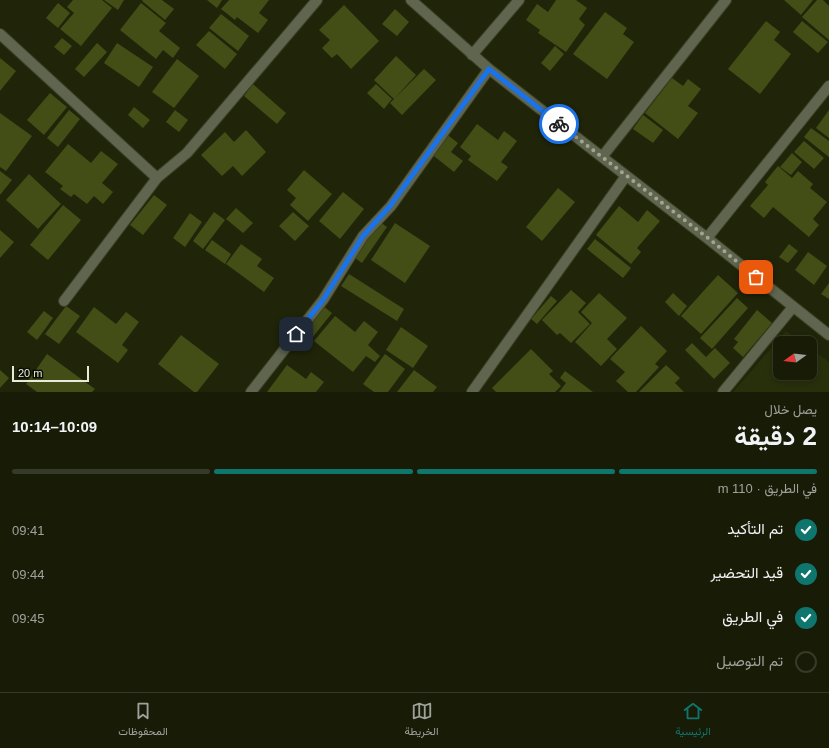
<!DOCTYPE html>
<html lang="ar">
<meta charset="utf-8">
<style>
body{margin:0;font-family:Arial,Vazirmatn,sans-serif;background:#252915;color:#f1f3f6;direction:rtl;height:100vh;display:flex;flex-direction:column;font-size:15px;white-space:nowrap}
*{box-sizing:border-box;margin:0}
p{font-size:13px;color:#9fa19b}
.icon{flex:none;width:22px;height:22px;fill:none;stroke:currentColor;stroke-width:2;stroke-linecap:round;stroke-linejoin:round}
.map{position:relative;height:392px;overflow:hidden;direction:ltr}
.drawer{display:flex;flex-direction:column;background:#181c07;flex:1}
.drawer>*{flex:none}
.needle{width:26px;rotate:255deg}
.tools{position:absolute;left:773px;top:336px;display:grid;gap:8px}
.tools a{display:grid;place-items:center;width:44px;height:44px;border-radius:8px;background:#181c07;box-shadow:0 2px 6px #0003,0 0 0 1px #363a28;font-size:20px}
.scale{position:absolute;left:12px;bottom:10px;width:77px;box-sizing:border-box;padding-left:4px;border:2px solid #e7ebda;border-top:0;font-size:11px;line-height:14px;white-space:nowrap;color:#e7ebda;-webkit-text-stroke:3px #0a0d03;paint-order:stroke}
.pin{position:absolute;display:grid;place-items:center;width:34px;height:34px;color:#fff;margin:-17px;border-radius:8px;box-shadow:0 2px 6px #0006}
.courier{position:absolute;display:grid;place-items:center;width:40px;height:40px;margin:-20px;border:3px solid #1a73e8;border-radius:50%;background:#fff;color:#222;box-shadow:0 1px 5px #0007}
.head em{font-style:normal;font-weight:600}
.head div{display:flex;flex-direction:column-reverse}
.head{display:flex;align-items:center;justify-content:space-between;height:68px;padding:0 12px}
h1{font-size:26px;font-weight:600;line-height:30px}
.bar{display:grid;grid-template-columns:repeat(4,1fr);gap:6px 4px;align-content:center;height:48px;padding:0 12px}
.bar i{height:5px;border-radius:3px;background:#363a28}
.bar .current{background:#0f766e}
.bar p{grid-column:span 4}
ol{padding:0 12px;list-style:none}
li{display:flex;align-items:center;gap:12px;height:44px}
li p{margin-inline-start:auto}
li .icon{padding:4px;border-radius:50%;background:#0f766e;color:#fff;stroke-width:4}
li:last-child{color:#9fa19b}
li i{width:22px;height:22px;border:2px solid #363a28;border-radius:50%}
.tabs{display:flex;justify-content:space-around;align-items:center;height:56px;border-top:1px solid #363a28;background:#181c07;font-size:11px;color:#9fa19b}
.tabs a{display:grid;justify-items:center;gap:2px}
.tabs .current{color:#0f766e}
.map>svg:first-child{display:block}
.built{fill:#282f0b}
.building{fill:#434d16}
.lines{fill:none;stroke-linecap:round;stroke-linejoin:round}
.minor-casing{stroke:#3c4126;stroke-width:12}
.minor{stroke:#60654f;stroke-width:10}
.done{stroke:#a1a691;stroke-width:4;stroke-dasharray:0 7.2}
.route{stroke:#1a73e8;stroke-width:5}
</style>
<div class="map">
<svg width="829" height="392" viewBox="0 0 829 392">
<rect width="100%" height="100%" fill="#202509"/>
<path class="built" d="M786 331 803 343H780V373H810V348L829 362V392H733Z"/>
<path class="building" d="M73 0H102L112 8 81 46 60 29 74 13 67 7Z
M104 0H124L118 10Z
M143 0H162L174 9 165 20 142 1Z
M207 0H222L217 8Z
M229 0H269L259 13 268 20 258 33 237 17 235 20 221 9Z
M556 0H576L587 8 579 19 585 25 566 52 538 33 540 30 526 20 537 4 548 12Z
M784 0H813L801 15Z
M817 0H823L829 6V40L802 17Z
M58 3 70 13 58 28 46 18Z
M141 3 166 23 159 31 180 48 173 58 163 50 156 59 120 30Z
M344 5 379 41 351 69 337 54 332 58 322 48 330 40 319 30Z
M395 9 409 22 397 36 382 24Z
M605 12 627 28 623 34 634 42 607 79 573 54Z
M221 14 249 36 238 51 209 28Z
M766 21 780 32 774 40 791 54 760 94 728 69Z
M802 21 828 42 818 53 793 32Z
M209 31 237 54 225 69 196 45Z
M62 38 72 46 64 55 54 47Z
M97 43 107 52 84 77 75 69Z
M117 43 153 67 139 87 104 63Z
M555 46 564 54 550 71 541 63Z
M396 56 416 75 394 99 374 80Z
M0 58 16 71 0 91Z
M177 59 199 76 174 108 152 92Z
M424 69 436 80 402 115 390 103Z
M672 78 683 86 688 79 701 89 688 106 698 113 678 139 645 113Z
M253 84 286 113 277 124 244 96Z
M376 84 392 99 384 109 367 93Z
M50 93 67 107 44 135 27 120Z
M134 107 150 120 143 128 128 115Z
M69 110 80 119 58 147 47 138Z
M175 110 188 120 179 132 166 122Z
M829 110V138L816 128Z
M0 113 32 136 6 171 0 167Z
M643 115 663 130 653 143 633 129Z
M477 124 498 140 504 131 517 141 501 162 508 167 497 181 468 160 471 156 460 147Z
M811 128 829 141V157L804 137Z
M246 130 266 152 242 176 233 166 222 176 201 155 225 132 234 142Z
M445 133 458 143 451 152 463 161 454 172 430 153Z
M804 141 824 158 814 169 794 152Z
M68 144 91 163 101 151 118 164 102 183 113 192 103 204 94 196 87 204 74 194 71 197 60 189 63 186 45 172Z
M792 153 802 162 791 175 780 167Z
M778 166 792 178 798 171 813 184 810 188 827 202 813 219 819 225 809 237 773 207 764 218 750 206 768 185 765 182Z
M304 170 332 194 308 221 290 205 296 198 287 190Z
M0 171 12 180 0 195Z
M29 174 61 204 38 229 6 200Z
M558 188 575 202 542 241 526 227Z
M343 192 364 209 340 239 319 221Z
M154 195 167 205 143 235 130 225Z
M63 205 81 220 48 260 30 245Z
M619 206 638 222 647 210 660 221 637 248 641 252 631 264 596 235Z
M236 208 253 223 243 233 226 219Z
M214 212 225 220 203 249 193 241Z
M293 212 309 226 295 241 279 226Z
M190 213 202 222 185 247 173 238Z
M373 217 387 227 362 263 348 253Z
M395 223 430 246 405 283 371 260Z
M0 230 14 242 0 258Z
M595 239 631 268 623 278 587 249Z
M212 240 231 254 225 264 205 250Z
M241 244 262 259 257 266 274 278 264 292 226 264Z
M789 244 798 251 788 263 779 257Z
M808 252 827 266 814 285 795 270Z
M349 274 404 309 397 321 341 286Z
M718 275 738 293 701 334 681 316Z
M829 283V299L821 294Z
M571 290 586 303 578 312 590 324 571 343 560 333 557 335 542 320Z
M599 293 627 318 607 339 617 349 601 366 575 342 592 323 581 312Z
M673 293 687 306 679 316 665 302Z
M551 296 557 301 537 324 531 319Z
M737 298 748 308 712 349 700 338Z
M318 302 332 313 304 348 290 337Z
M66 306 80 316 59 344 45 334Z
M94 307 116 324 126 312 139 322 122 345 128 350 118 363 76 332Z
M757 310 772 323 743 357 733 348 738 342 734 339Z
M44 311 53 318 37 340 27 332Z
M335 316 355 332 364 321 378 332 368 345 380 356 375 362 366 356 353 372 314 341Z
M641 326 667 351 655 364 659 367 636 392H628L616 381 625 372 610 359Z
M401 327 428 346 413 368 386 350Z
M181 335 219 364 197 392H194L158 364Z
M692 343 706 357 715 348 730 363 714 379 685 350Z
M531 349 553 371 549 374 561 386 555 392H496L492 388Z
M47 354 95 389 92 392H37L26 384Z
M385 354 405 369 388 392H374L363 384Z
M287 365 306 379 311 372 324 382 316 392H267Z
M666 365 680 378 675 383 684 392H639Z
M0 370 9 378 0 388Z
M414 370 437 387 433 392H397Z
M565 371 593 392H559L566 383 560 378Z"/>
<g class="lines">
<defs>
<path id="minor" d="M411 0 489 69 602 157 707 238 829 335
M0 34 157 178 187 153 317 0
M472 55 519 0
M602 157 726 0
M707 238 829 86
M64 301 157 178
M251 392 323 300 363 236 391 206 489 69
M472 392 626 176
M723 392 793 307"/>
</defs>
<use href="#minor" class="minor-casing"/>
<use href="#minor" class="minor"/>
</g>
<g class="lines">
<path class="done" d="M559 124 708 238 756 277"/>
<path class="route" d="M296 334 323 300 363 236 390 206 489 69 559 124"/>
</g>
</svg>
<div class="tools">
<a><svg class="needle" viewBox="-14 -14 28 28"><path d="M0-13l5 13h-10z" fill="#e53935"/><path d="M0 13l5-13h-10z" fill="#9fa19b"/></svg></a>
</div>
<div class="scale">20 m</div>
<div class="pin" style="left:756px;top:277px;background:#ea580c"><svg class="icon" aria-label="bag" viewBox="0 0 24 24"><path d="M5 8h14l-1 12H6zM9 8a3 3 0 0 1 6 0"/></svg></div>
<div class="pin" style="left:296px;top:334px;background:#1f2937"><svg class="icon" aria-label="home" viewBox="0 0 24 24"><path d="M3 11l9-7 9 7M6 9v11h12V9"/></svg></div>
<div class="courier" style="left:559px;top:124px"><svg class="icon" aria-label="bike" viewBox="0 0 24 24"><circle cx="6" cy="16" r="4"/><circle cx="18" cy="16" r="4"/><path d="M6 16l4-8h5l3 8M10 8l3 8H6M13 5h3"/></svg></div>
</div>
<section class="drawer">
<div class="head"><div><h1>2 دقيقة</h1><p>يصل خلال</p></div><em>10:09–10:14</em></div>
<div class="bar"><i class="current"></i><i class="current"></i><i class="current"></i><i></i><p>في الطريق · 110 m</p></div>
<ol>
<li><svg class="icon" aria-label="check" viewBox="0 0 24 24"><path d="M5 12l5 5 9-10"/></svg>تم التأكيد<p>09:41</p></li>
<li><svg class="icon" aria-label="check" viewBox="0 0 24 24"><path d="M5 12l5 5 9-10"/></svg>قيد التحضير<p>09:44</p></li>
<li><svg class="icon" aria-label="check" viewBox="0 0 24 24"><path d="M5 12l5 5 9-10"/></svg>في الطريق<p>09:45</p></li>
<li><i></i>تم التوصيل</li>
</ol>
</section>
<nav class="tabs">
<a class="current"><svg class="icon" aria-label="home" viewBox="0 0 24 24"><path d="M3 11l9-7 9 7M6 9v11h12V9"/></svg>الرئيسية</a>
<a><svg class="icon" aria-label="map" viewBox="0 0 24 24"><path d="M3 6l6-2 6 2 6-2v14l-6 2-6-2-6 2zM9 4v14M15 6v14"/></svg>الخريطة</a>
<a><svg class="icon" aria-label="saved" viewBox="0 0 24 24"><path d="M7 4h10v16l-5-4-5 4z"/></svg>المحفوظات</a>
</nav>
